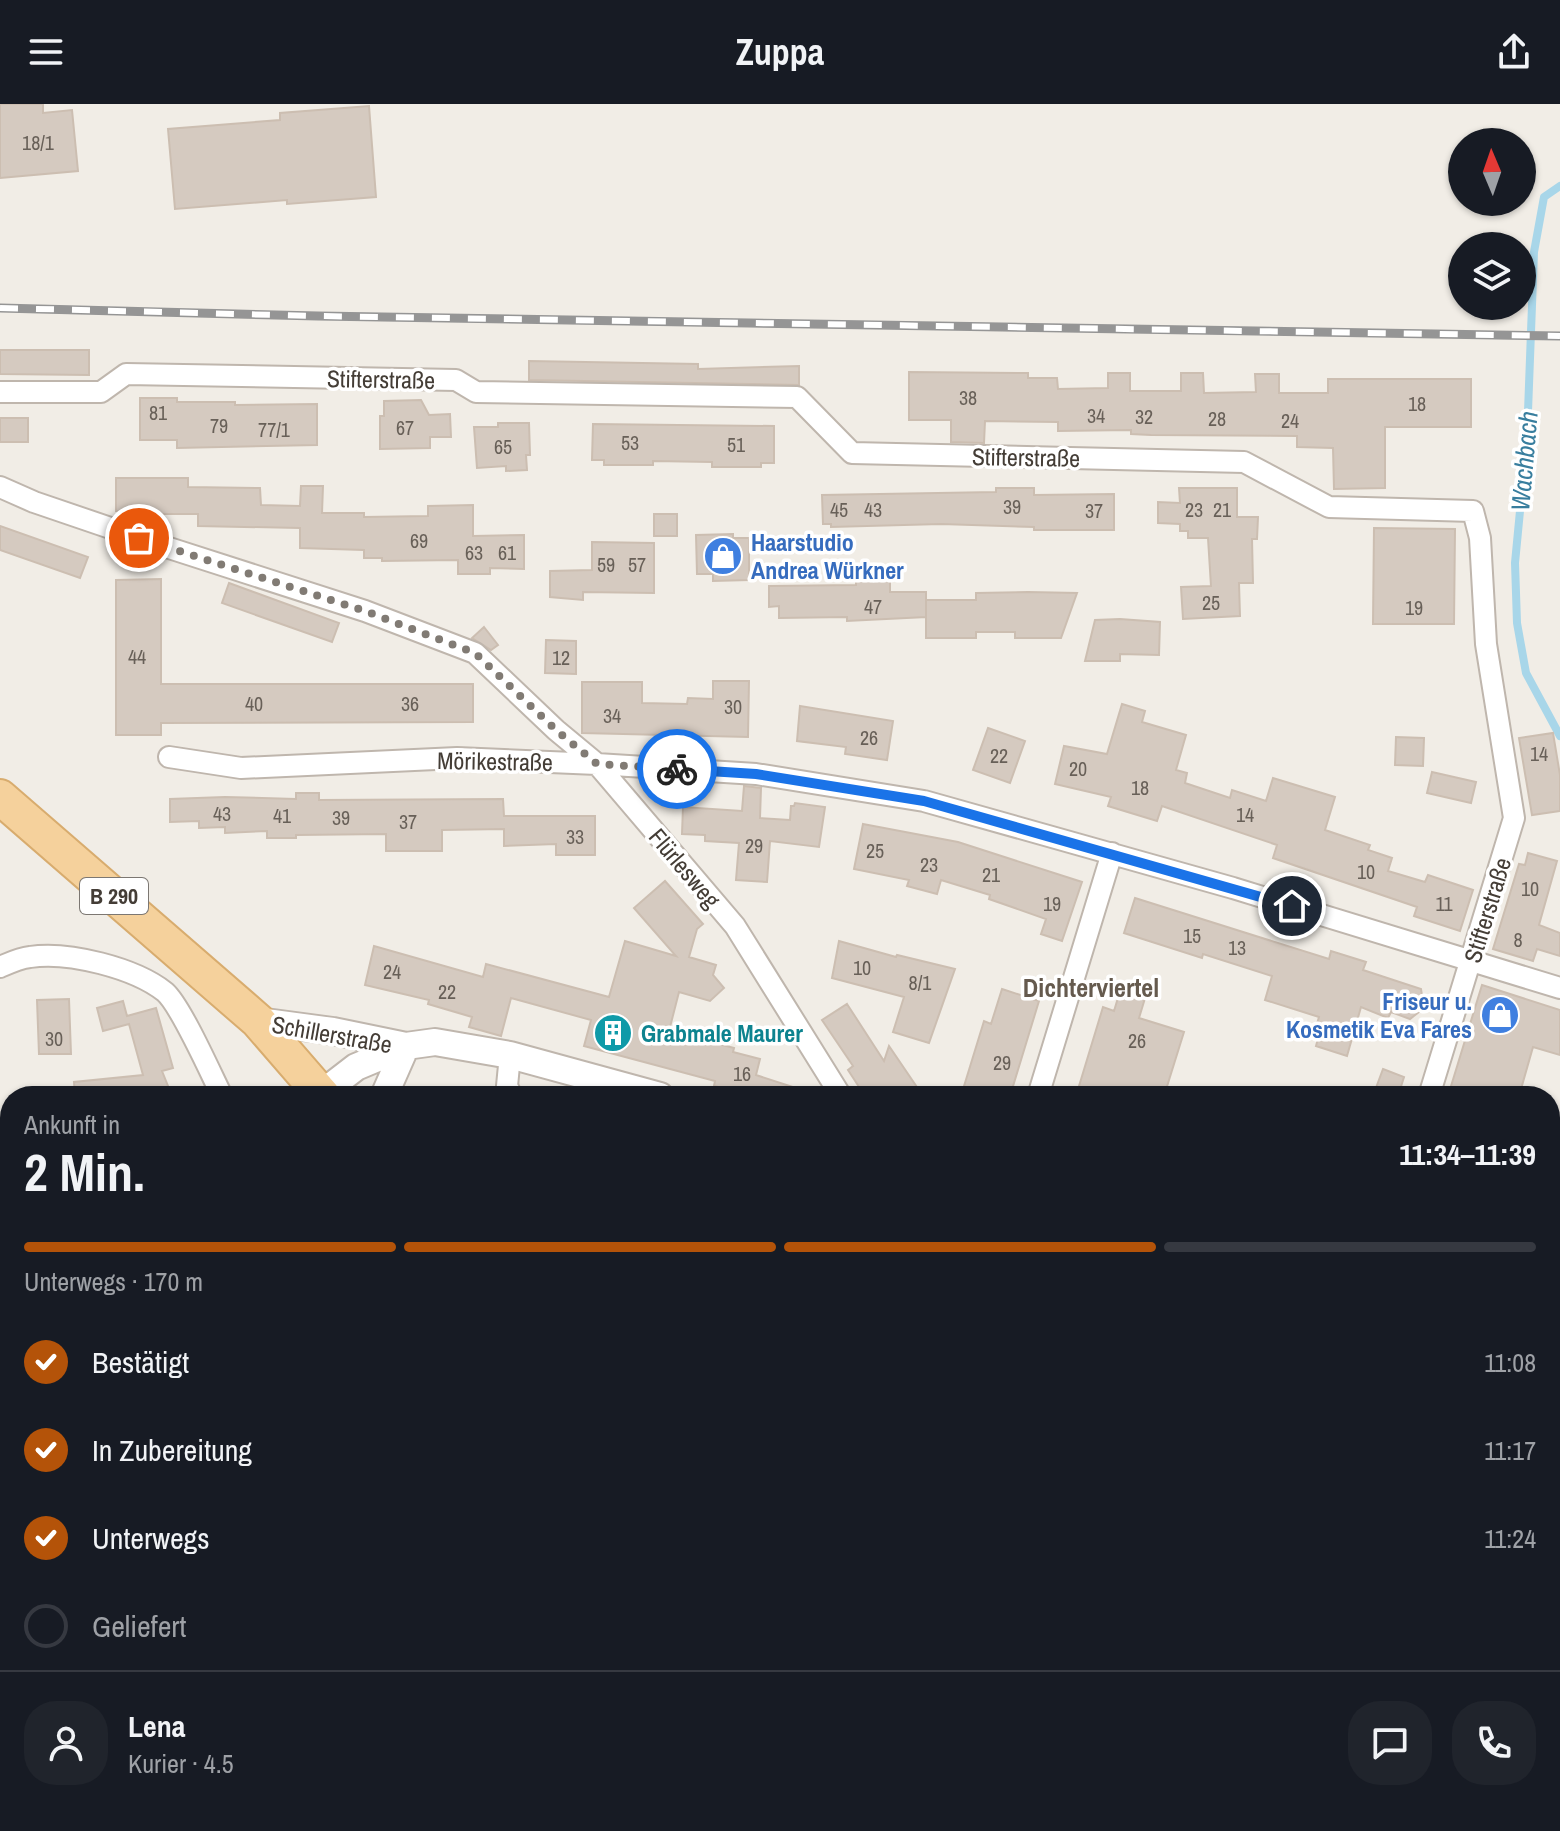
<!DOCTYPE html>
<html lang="de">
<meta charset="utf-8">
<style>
body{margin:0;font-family:"Archivo Narrow",sans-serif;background:#20242c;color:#f1f3f6;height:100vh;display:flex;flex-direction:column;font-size:30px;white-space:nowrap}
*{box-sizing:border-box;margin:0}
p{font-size:26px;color:#9ea1a6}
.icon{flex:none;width:44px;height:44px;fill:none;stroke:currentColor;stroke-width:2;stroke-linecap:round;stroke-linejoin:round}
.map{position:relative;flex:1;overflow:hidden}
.details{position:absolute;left:0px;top:982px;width:1560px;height:746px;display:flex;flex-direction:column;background:#171b24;border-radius:32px 32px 0 0;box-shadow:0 2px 6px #0004}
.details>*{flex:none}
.needle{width:52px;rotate:358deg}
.fabs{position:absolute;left:1448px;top:24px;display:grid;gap:16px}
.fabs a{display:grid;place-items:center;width:88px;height:88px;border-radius:50%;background:#171b24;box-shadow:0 2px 6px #0004;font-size:40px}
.pin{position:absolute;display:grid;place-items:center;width:68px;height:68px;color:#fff;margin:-34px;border:4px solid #fff;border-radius:50%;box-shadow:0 2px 8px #0007}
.courier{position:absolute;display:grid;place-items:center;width:80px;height:80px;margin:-40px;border:6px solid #1a73e8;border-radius:50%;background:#fff;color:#222;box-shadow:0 2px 10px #0007}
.headline em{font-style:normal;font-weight:800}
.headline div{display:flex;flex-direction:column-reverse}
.headline{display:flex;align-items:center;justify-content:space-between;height:136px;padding:0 24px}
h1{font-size:52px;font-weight:800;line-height:60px}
.bar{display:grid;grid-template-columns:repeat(4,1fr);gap:12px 8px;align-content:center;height:96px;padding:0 24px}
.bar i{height:10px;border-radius:6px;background:#363941}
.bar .active{background:#b45309}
.bar p{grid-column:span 4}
.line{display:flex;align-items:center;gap:20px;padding:0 24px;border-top:2px solid #363941}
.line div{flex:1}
.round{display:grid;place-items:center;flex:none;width:84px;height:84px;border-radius:32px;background:#20242c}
ol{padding:0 24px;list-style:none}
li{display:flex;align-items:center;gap:24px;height:88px}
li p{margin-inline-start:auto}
li .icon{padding:8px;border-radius:50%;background:#b45309;color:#fff;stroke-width:4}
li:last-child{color:#9ea1a6}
li i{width:44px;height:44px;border:4px solid #363941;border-radius:50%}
header{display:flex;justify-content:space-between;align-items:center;height:104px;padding:0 24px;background:#171b24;font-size:36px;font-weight:800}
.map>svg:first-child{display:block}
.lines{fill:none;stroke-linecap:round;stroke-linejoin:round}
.stream{stroke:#a8d6e9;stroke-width:8}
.building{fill:#d5cac0;stroke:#ccbeb1;stroke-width:2}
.minor-casing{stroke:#bfb6ad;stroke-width:24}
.tertiary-casing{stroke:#bfb6ad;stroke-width:30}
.primary-casing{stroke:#d8ac6e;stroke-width:38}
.minor{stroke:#fff;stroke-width:20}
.tertiary{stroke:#fff;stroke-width:26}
.primary{stroke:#f5d19c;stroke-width:34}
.rail-casing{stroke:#959595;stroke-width:9}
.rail{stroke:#fff;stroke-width:6;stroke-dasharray:18;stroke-linecap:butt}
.done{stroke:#817b74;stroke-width:8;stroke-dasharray:0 14.4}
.route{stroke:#1a73e8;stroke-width:10}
.labels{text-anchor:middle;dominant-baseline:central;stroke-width:7;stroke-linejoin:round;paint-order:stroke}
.number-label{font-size:20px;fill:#686058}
.shield{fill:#fff;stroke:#7c7772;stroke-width:2}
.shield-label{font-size:22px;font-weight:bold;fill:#443d36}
.street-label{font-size:24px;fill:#443d36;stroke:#fff}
.shop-label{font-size:24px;font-weight:bold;fill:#366cbe;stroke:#fff;text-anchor:start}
.culture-label{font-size:24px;font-weight:bold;fill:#0d838f;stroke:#fff;text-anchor:start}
.water-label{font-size:26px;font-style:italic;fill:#387e9e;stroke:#fff}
.neighbourhood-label{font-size:26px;font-weight:bold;fill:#655a4e;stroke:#fff}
</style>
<header><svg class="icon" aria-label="menu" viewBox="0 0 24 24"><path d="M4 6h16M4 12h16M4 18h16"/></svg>Zuppa<svg class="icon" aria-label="share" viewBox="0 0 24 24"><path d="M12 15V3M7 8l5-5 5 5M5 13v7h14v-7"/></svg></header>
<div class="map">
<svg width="1560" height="1727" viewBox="0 0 1560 1727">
<rect width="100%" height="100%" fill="#f1ede6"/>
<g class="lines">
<path class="stream" d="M1560 82 1544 93 1534 148 1527 334 1515 459 1517 519 1526 569 1560 632
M1550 1493 1560 1509"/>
</g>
<path class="building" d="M0 0H43V9L72 6 78 67 0 74Z
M369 2 376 93 287 100V96L175 105 168 25 280 16V9Z
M0 246H89V271L0 270Z
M529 257 698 260V265L799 262V281L529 276Z
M909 268 1028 269V274H1057L1058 285 1108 284V269H1130V287H1181V269H1203L1204 289 1256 288 1255 270H1279V289H1328V275H1471V323H1385V384L1334 385 1333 344 1297 343V332L1151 331 1131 330V326L1058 327V318L985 317 984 339 951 338V316H909Z
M140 294H177V298H235V301L317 300V341L177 344V336H140Z
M421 296 429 311 450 310 451 333H430V344L380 345V312H384V297Z
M0 314H28V338H0Z
M498 319H529L530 351H526L527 366 506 367V362L477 364 474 323H498Z
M593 320 774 322V359H761V363H712V358L653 357V361H604V356H592Z
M116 374H188V383L260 384 261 401 300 402 301 382H323L322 409H364V413L428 412V402L473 401V432L524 431V465L490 464V470H458V456L382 457V454H364V446L300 444V424L198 422V410H129V407H116Z
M996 384H1034V391L1114 390V426H1034V423L941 420 831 423V420H823L822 391 996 388Z
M1179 384H1237V413H1258L1257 435H1252L1253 479H1239L1240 512 1183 515 1181 483 1211 482 1208 434H1188V427H1180V420L1158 419V398L1180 399Z
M654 410H677V432H654Z
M0 422 88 453 80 474 0 446Z
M1374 424 1455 425 1454 520H1373Z
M733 430V434H749V476L713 477V470H697L696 431Z
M592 438 654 439V489L583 488V496L550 493V467L592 466Z
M890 472V488H926V513L847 517V513L779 514V502L769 503V482L856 481V473Z
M161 475V580H473V618L161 619V631H116V476Z
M229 479 339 519 332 538 222 499Z
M976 489 1028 488 1077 489 1061 534H1015V528H976V534H926V496H976Z
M1120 515 1160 518 1159 551 1120 550V557H1085L1095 516Z
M484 523 498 541 491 546 472 534Z
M546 536 576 537V570L545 569Z
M713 577H749L748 633 582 629V578H642V599L687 600 688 594 713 595Z
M1122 600 1145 607 1142 618 1186 631 1176 666 1187 669 1185 679 1230 694 1232 686 1266 697 1273 674 1335 693 1325 726 1370 741 1368 746 1392 754 1388 767 1425 778 1428 771 1473 786 1460 827 1414 812 1417 803 1273 754 1277 741 1162 702 1157 717 1108 702 1111 693 1055 680 1064 642 1107 650Z
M800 602 893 617 887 656 845 650 846 643 797 637Z
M988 624 1025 637 1010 679 973 666Z
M1553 629 1560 671V707L1532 711 1519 634Z
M1396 633 1424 634 1423 662 1395 661Z
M1432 668 1476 678 1471 699 1427 689Z
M744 682 761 684 760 714 790 716 791 702H794L795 699 825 703 819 743 770 737 767 778 736 776 739 739 705 737V731L682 730 683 703 742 707Z
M296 689H319V696L503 695 504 712H595V751H556V740L504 742V725L442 726V747H386V730L296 731V734H267V727L225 729V723L199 724V717L170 718V695L225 693 296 695Z
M863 720 958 738 1082 778 1062 837 1041 830 1046 815 989 795 990 791 941 776 937 790 907 782 909 776 854 765Z
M1528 749 1557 757 1539 821 1560 829V852L1537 845 1533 857 1493 845 1519 760 1525 761Z
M665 777 703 820 697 825 689 853 716 861 713 871 724 884 710 897 679 888 669 927 734 944 733 948 760 955 756 971 808 988 807 992H757L714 982 715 977 584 942 591 916 511 894 501 932 469 923 472 913 428 900 429 896 365 881 374 842 483 873 486 860 609 893 625 837 676 852 634 804Z
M1135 794 1329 855 1331 847 1366 858 1363 866 1421 885 1424 904 1410 915 1391 908 1388 914 1361 903 1347 952 1316 942 1320 927 1315 926 1319 913 1265 896 1272 872 1203 850 1202 854 1124 829Z
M839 837 896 853 897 851 955 865 929 939 893 928 904 893 832 874Z
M1482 881 1560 906V951L1533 943 1519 992H1448Z
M1121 884 1146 891 1139 914 1184 928 1164 992H1076L1103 903 1114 907Z
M1002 885 1039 897 1010 992H961L984 917 991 920Z
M69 895 71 950H39L37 896Z
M123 897 127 912 156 904 173 964 162 967 172 992H75L74 978 143 971 129 920 103 927 97 904Z
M847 900 884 957 889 942 923 992H865L848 966 853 962 822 916Z
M1383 965 1404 973 1398 992H1373Z"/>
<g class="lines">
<defs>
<path id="minor" d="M0 288H101L126 270 456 276 476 288 797 293 852 349 1244 358 1329 403 1473 407 1480 434 1486 540 1514 714 1429 992
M0 383 34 398 166 443 365 507 475 549 556 626 597 660 735 822 841 992
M169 653 241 664 457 654 597 660 756 670 924 697 1233 784 1560 884
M0 863C9 859 20 854 30 853 68 847 135 864 165 888 181 902 211 970 222 992
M510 951 507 982 512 992
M1038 992 1112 749
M0 1028 10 1073
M1550 1670 1560 1660
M246 1718 250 1727
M840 1718 844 1727
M1077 1718 1078 1727
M1449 1727 1468 1718"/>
<path id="tertiary" d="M258 917 333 927 406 942
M321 990 356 963 406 942 435 938 510 951 660 992
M384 992 406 942
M1550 1364 1560 1375"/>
<path id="primary" d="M0 693 258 917 323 992
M642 1718 645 1727"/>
</defs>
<use href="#minor" class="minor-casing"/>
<use href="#tertiary" class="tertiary-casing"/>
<use href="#primary" class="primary-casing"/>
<use href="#minor" class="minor"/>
<use href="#tertiary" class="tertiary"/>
<use href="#primary" class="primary"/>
<defs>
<path id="rail" d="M0 204 318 212 1560 232"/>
</defs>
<use href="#rail" class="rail-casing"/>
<use href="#rail" class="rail"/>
</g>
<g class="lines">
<path class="done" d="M139 434 365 507 475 549 556 626 597 660 677 665"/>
<path class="route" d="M677 665 756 670 924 697 1292 802"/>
</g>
<defs>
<symbol id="shop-disc" viewBox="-11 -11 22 22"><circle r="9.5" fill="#3f7fe0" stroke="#fff"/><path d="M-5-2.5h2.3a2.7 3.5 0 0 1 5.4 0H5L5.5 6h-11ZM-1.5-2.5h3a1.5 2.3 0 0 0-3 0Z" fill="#fff"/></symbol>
<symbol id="building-disc" viewBox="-11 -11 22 22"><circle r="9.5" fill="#0f9aa8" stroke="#fff"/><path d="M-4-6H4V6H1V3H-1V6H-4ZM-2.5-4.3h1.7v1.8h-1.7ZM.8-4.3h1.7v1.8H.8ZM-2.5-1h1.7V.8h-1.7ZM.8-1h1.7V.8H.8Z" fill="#fff"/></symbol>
</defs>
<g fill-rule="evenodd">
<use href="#shop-disc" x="701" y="430" width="44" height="44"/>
<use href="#shop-disc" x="1478" y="889" width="44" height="44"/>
<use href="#building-disc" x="591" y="907" width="44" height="44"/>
</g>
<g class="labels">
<g class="number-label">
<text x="38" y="38">18/1</text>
<text x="968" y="293">38</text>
<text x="1417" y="299">18</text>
<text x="158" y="308">81</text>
<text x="1096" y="311">34</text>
<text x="1144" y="312">32</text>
<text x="1217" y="314">28</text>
<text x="1290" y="316">24</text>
<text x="219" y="321">79</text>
<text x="405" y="323">67</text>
<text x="274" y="325">77/1</text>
<text x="630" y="338">53</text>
<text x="736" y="340">51</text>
<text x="503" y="342">65</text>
<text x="1012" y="402">39</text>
<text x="839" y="405">45</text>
<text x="873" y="405">43</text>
<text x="1194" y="405">23</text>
<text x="1222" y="405">21</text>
<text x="1094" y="406">37</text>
<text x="419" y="436">69</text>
<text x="474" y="448">63</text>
<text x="507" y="448">61</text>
<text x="606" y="460">59</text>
<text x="637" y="460">57</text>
<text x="1211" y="498">25</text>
<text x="873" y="502">47</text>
<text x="1414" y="503">19</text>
<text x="137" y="552">44</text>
<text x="561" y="553">12</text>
<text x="254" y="599">40</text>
<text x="410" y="599">36</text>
<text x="733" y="602">30</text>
<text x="612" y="611">34</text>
<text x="869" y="633">26</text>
<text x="1539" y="649">14</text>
<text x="999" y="651">22</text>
<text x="1078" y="664">20</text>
<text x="1140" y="683">18</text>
<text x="222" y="709">43</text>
<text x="1245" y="710">14</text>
<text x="282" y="711">41</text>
<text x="341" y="713">39</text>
<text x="408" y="717">37</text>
<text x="575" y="732">33</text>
<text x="754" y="741">29</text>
<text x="875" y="746">25</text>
<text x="929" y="760">23</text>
<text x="1366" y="767">10</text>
<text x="991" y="770">21</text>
<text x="1530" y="784">10</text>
<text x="1052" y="799">19</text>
<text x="1444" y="799">11</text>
<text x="1192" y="831">15</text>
<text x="1518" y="835">8</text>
<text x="1237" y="843">13</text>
<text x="862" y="863">10</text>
<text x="392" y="867">24</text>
<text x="920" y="878">8/1</text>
<text x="447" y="887">22</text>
<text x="54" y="934">30</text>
<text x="1137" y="936">26</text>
<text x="1002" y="958">29</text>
<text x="742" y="969">16</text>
</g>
<rect class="shield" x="80" y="774" width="68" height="36" rx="6"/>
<g class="shield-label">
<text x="114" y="792">B 290</text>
</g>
<g class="street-label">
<text transform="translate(381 275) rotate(1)">Stifterstraße</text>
<text transform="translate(1026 353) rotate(1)">Stifterstraße</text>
<text transform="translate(495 657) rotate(1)">Mörikestraße</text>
<text transform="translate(685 764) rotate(50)">Flürlesweg</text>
<text transform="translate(1487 806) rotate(-73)">Stifterstraße</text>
<text transform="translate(332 930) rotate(10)">Schillerstraße</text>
</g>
<g class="shop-label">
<text x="751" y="438">Haarstudio<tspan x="751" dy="28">Andrea Würkner</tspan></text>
<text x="1472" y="897" text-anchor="end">Friseur u.<tspan x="1472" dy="28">Kosmetik Eva Fares</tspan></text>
</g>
<g class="culture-label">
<text x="641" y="929">Grabmale Maurer</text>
</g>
<g class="water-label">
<text transform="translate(1524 357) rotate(-85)">Wachbach</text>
</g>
<g class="neighbourhood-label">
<text x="1091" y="883">Dichterviertel</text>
</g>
</g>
</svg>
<div class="fabs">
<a><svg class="needle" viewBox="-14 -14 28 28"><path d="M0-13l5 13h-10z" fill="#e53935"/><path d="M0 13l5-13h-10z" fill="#9ea1a6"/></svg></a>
<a><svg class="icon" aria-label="layers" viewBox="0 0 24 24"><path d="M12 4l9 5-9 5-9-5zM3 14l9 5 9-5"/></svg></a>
</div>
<div class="pin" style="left:139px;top:434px;background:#ea580c"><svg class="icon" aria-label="bag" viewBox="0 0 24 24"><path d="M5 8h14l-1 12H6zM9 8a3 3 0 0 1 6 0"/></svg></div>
<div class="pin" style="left:1292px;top:802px;background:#1f2937"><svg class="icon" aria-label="home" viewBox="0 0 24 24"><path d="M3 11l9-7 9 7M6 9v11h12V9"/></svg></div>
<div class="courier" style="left:677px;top:665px"><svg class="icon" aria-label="bike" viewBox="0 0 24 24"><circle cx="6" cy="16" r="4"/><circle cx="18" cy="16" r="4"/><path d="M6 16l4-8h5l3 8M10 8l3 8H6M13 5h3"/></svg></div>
<section class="details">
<div class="headline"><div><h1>2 Min.</h1><p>Ankunft in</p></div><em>11:34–11:39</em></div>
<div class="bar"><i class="active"></i><i class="active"></i><i class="active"></i><i></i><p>Unterwegs · 170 m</p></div>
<ol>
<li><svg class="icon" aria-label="check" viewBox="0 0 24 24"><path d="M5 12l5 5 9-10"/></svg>Bestätigt<p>11:08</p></li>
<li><svg class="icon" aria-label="check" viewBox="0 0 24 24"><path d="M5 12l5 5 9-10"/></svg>In Zubereitung<p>11:17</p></li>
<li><svg class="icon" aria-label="check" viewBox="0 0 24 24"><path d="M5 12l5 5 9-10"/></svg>Unterwegs<p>11:24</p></li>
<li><i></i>Geliefert</li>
</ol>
<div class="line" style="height:144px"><a class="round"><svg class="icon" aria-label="person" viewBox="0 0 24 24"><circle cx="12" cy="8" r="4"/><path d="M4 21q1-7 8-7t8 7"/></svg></a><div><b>Lena</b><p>Kurier · 4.5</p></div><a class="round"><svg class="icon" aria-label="chat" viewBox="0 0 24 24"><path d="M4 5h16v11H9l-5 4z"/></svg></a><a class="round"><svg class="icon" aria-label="phone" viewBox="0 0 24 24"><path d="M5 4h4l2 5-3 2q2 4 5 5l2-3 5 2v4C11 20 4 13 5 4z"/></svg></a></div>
</section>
</div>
